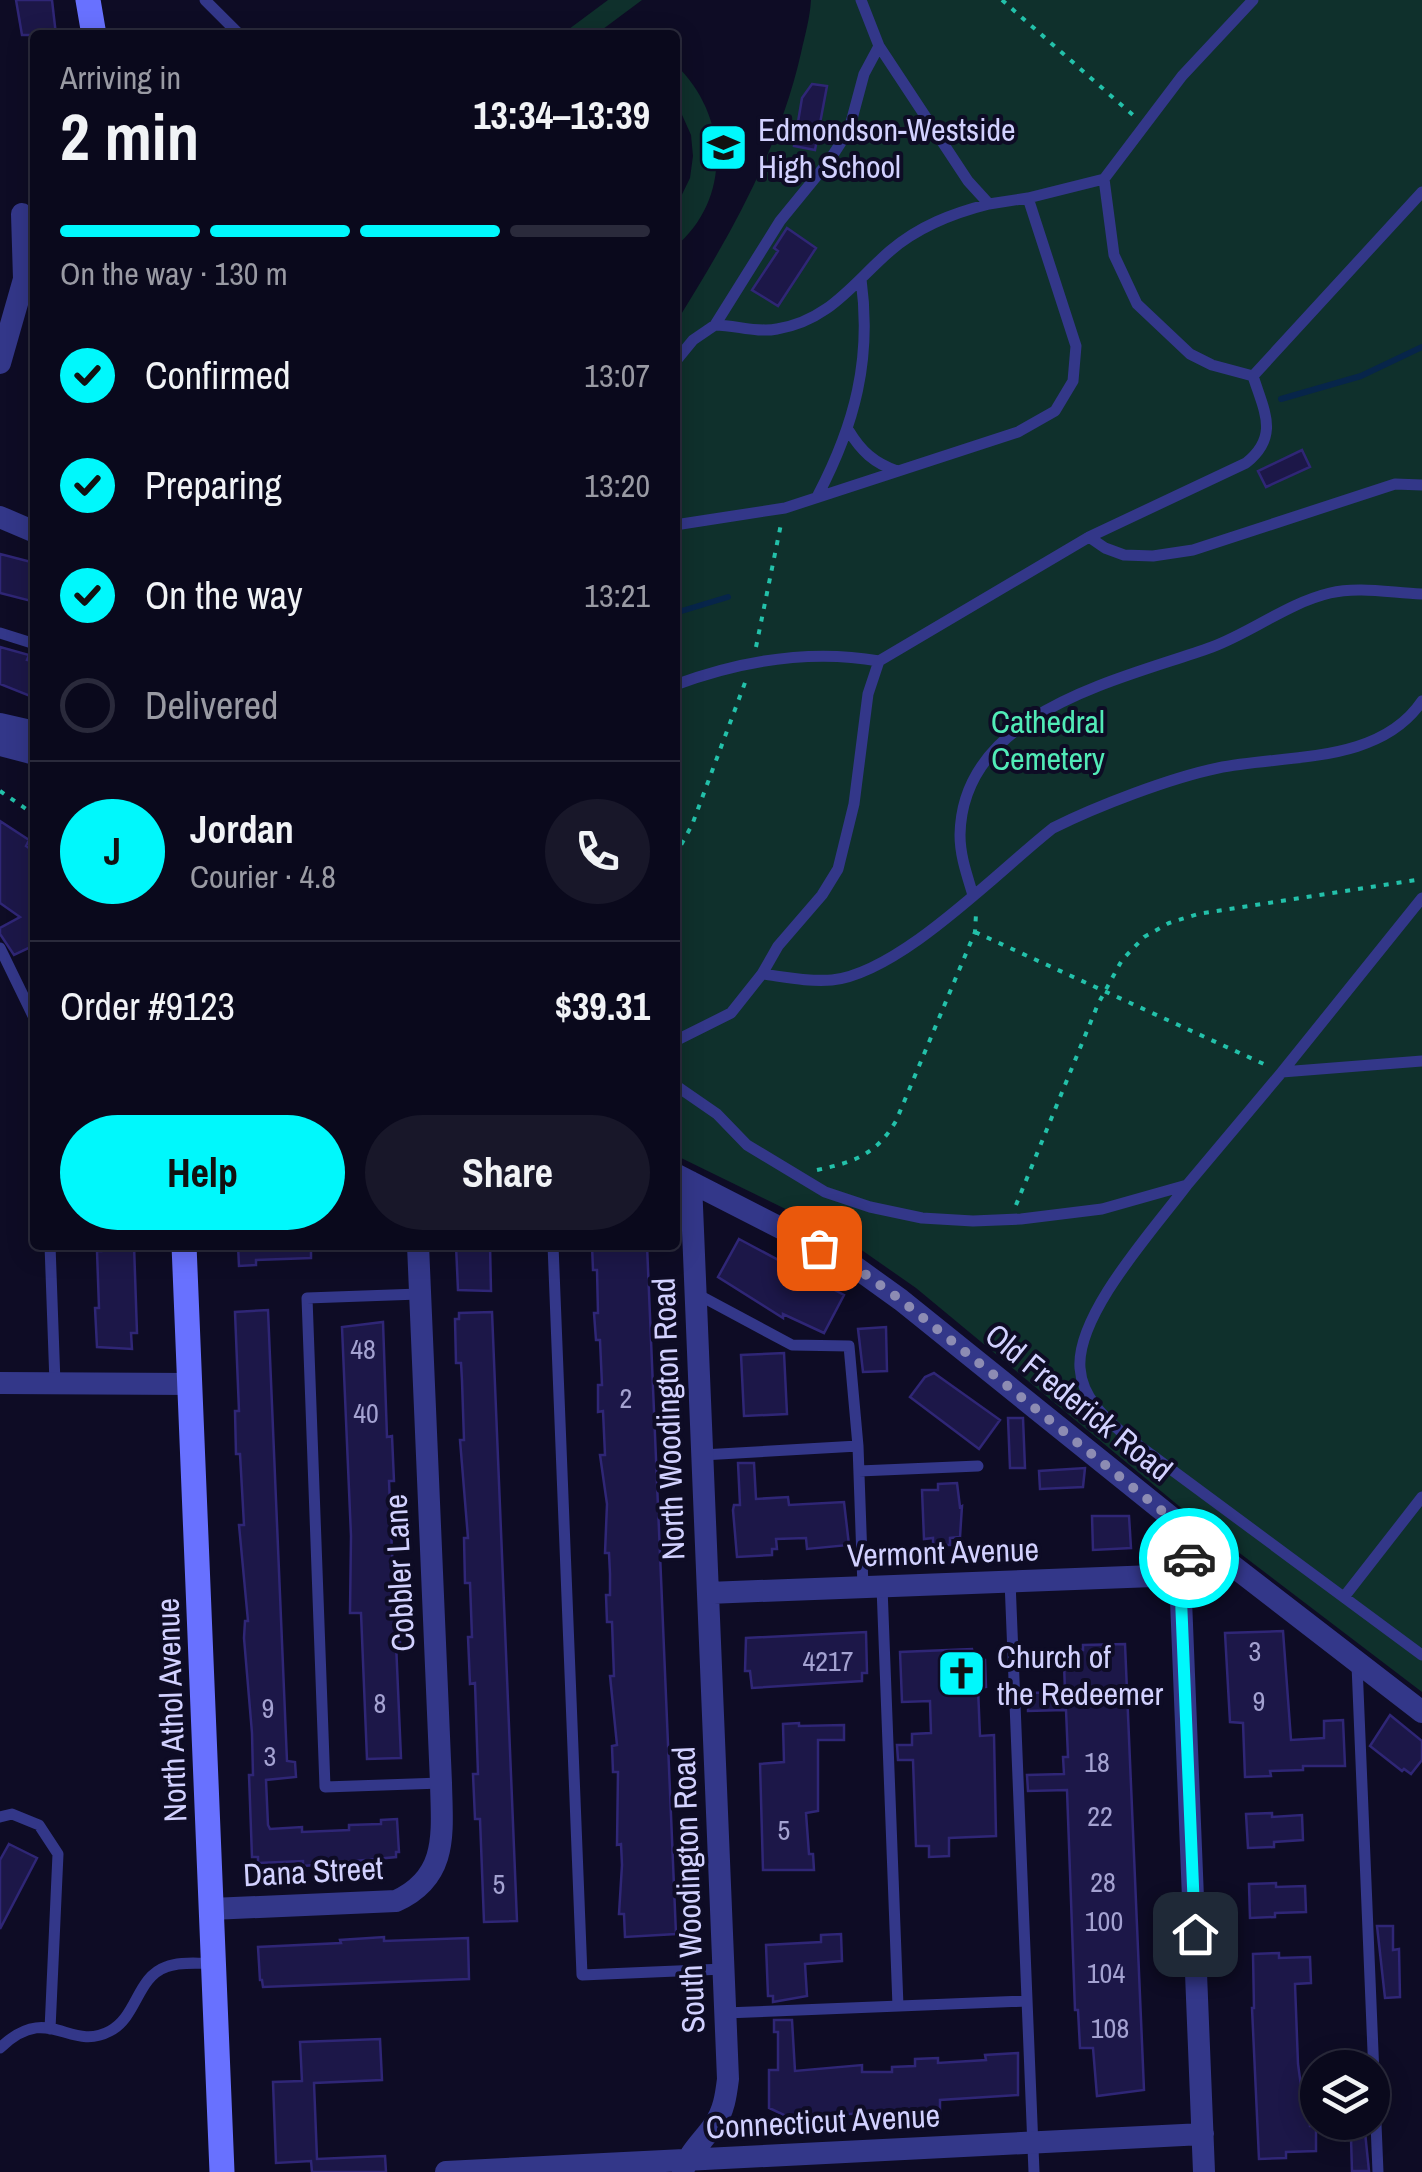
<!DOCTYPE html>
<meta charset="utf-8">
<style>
body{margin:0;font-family:"Archivo Narrow",sans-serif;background:#181729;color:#f1f3f6;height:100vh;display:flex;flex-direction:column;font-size:38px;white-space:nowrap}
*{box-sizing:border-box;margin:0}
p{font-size:32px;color:#999aa3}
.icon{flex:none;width:55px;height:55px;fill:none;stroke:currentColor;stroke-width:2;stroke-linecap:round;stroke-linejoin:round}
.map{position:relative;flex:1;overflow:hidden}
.sheet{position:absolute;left:30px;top:30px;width:650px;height:1220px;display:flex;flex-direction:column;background:#0a091c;border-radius:10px;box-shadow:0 5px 25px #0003,0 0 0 2px #2a2a3b}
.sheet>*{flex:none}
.fabs{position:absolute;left:1300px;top:2050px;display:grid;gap:20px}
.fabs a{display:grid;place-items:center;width:90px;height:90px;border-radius:50%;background:#0a091c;box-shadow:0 5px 25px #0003,0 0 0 2px #2a2a3b;font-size:50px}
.pin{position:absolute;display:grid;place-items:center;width:85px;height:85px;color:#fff;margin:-42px;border-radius:20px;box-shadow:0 5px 15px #0006}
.courier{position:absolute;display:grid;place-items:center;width:100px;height:100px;margin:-50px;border:8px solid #00f8fc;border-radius:50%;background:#fff;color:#222;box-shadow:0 2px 12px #0007}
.summary em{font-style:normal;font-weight:800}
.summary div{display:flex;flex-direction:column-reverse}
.summary{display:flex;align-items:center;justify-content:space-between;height:170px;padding:0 30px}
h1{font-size:65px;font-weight:800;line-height:75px}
.bar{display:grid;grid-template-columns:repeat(4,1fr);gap:15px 10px;align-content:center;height:120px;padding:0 30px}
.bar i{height:12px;border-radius:8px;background:#2a2a3b}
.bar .selected{background:#00f8fc}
.bar p{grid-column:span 4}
.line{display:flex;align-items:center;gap:25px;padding:0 30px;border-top:2px solid #2a2a3b}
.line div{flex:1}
.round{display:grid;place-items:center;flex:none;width:105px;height:105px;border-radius:52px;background:#181729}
ol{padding:0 30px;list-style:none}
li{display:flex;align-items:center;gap:30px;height:110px}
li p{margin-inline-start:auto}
li .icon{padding:10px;border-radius:50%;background:#00f8fc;color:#111;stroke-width:4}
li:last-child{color:#999aa3}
li i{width:55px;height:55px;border:5px solid #2a2a3b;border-radius:50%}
.cta{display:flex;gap:20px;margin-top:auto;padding:20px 30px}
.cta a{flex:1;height:115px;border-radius:60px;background:#00f8fc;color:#111;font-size:40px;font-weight:800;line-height:115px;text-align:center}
.cta a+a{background:#181729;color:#f1f3f6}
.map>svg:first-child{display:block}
.green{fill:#0f302c}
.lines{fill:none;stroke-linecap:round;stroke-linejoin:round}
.stream{stroke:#07254a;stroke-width:6}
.building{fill:#1c1748;stroke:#2f2676;stroke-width:2.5}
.path{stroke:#23c1aa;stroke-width:4;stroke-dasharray:5 8;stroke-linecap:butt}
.lane{stroke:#333789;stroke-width:11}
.street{stroke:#333789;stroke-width:22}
.secondary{stroke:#6871ff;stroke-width:25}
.done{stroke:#8d8cb3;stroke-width:10;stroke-dasharray:0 18}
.route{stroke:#00f8fc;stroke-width:12}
.labels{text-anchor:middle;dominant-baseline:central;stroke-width:8;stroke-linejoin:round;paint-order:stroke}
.number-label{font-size:28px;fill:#a4a2d1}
.poi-label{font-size:32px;fill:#d2d1ff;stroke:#0e0c25;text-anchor:start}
.park-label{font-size:32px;fill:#51ebb7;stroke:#0e0c25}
.street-label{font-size:32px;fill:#d2d1ff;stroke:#0e0c25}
</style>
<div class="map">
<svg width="1422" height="2172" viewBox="0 0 1422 2172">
<rect width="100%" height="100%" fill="#0e0c25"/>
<path class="green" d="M608 0H642L595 35H561Z
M811 0H1422V1692L1191 1516 916 1288 863 1251 808 1220 675 1155V324C728 239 779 151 801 53 805 35 810 18 811 0Z
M675 64C728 114 733 198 675 247V209L690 178 693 156 691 135 675 99Z"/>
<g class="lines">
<path class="stream" d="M1281 399 1361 376 1422 347
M675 613 728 597"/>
</g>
<path class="building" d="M16 0H52L56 35H22Z
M812 84 827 86 815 150 794 146 802 98Z
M787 228 816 248 778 306 752 290 778 251 774 248Z
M1302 450 1310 467 1266 487 1258 471Z
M0 554 35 563V602L0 593Z
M0 647 29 655 27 660 35 662V698L0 684Z
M0 821 29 840 26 846 35 852V945L14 955 0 934V928L20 917 0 903Z
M739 1239 844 1295 824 1333 783 1314V1318L718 1277Z
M100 1245H134L137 1333H131L132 1349 97 1347 95 1308H99L97 1251H101Z
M238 1245H311V1258L256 1260V1265L239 1266Z
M456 1245H490L491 1291 458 1290Z
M592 1245H647L676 1934 625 1937 624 1914H619L622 1865 621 1844 617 1845 618 1772H613L612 1746 617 1745 610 1676H614L612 1622H607L606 1595H610V1574L609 1553H605L607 1504 600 1455H605L603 1411 598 1412V1385H602L600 1340H596L594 1313H598L597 1270H593Z
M268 1310 287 1761 295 1762 296 1777 266 1780 268 1825 270 1829 302 1827V1832L349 1830V1825L381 1824V1820L397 1819 399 1852H396V1857L303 1866V1861L258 1863V1857H252L249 1775H253L252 1733 244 1638 245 1621H248L239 1525H244L240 1454H236L235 1411H239L235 1312Z
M492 1312 517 1921 484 1922 480 1819H475L473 1774H478L475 1683 470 1684 468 1637H472L470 1583H465L464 1538H468L460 1440H464L462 1381 461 1363H456L455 1319H459V1313Z
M383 1322 387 1437 392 1436 394 1481H389L394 1599H398L400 1642 396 1643 401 1758 367 1759 361 1613H350L351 1536 342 1327Z
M886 1327 887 1371 863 1372 858 1329Z
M784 1353 787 1414 744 1416 741 1355Z
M934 1373 1000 1420 979 1449 910 1397 925 1377Z
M1008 1418H1023L1025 1468H1010Z
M738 1463H754L756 1499 788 1497 789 1505 844 1502 849 1545 807 1549 806 1538 776 1539 777 1549H772V1555L737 1557 733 1510 734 1505H740Z
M1085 1468 1083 1487 1040 1489 1039 1471Z
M957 1483 960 1507 962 1506 960 1537 950 1538V1545H933V1538L924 1539 922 1490H938V1484Z
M1092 1516H1129L1131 1548 1093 1550Z
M1283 1631 1291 1740 1324 1738V1721L1343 1720 1345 1766H1303V1770L1270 1771 1271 1776 1245 1777 1243 1723 1230 1722 1225 1633Z
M866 1632 867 1673H862V1681L752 1688 750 1671H745L746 1638Z
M1125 1644 1144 2090 1097 2096 1093 2048H1080L1078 2010H1075L1067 1790 1028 1791 1027 1775 1064 1774 1063 1757H1068L1066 1710 1028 1711V1693L1065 1692 1064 1663H1071V1650H1083V1645Z
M972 1649 973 1653H980L981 1660H985L986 1687 978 1688 980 1736 994 1735 996 1836 949 1838V1856L929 1857V1846H916L913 1760H898L897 1745H912V1734L931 1733 930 1701 902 1702 900 1652Z
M1390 1715 1422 1741V1760L1411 1774 1404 1769 1402 1771 1370 1746Z
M799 1723V1726L844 1725V1740H818V1811L806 1813 809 1854H813L814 1870H763L760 1764 784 1762 783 1724Z
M1272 1813V1817L1302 1815 1303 1840 1274 1842V1847L1248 1848 1246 1814Z
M9 1844 37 1858 0 1929V1860Z
M1276 1883V1887L1305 1886 1306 1912 1275 1913V1917L1250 1918 1249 1884Z
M1377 1926H1393V1950L1399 1949 1400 1997 1385 1998Z
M841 1934 842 1961 805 1964 807 1996 773 2002V1996H768L766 1945 821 1942V1935Z
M384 1937V1941L468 1938 469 1979 263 1987 262 1980H260L258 1947 341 1943 340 1940Z
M1279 1953V1958L1310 1957 1311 1983 1295 1984 1298 2064 1301 2086H1308L1310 2126H1316V2151L1286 2152V2158L1259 2159 1252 2008H1254L1253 1954Z
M774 2020H792L795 2071 862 2065V2072H892V2067L915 2066V2059L938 2058V2063L986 2060 985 2055 1018 2053V2095L940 2100V2111L786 2116 769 2108V2070H778V2032H774Z
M380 2039 382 2080 314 2083 317 2159 385 2156 386 2172H312L311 2161 276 2163 273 2082 302 2081 300 2042Z
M1346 2122H1364L1369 2171H1352L1351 2138H1346Z"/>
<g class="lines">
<path class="path" d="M1002 0 1134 116
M756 647 781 524
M0 791 35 815
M675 856 692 825 746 680
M975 932 1266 1065
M817 1170C854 1162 876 1155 896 1121L975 932 976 914
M1016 1205 1098 1004 1122 960 1144 937 1169 923 1198 914 1422 879"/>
<path class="lane" d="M205 0 240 35
M861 0 879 46 968 181 989 204 1028 198 1104 179 1182 76 1253 0
M1104 179 1114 255 1137 304 1190 354 1212 365 1253 376 1422 192
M715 325 780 221 829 161 849 130 864 74 879 46
M675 362 693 340 715 325C736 325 756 333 777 329 829 321 854 282 890 251 919 226 953 213 989 204
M849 431C861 451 874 463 897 471
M818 495C855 424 872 359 861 279
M675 525 785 508 1018 432 1055 411 1073 381 1076 346 1028 198
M1089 537 1105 548 1124 555 1153 556 1193 550 1395 484 1422 485
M0 633 35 644
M675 685C740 661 810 649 879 661L1089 537 1246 463C1280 436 1264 411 1253 376
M973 895C967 875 960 856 960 835 962 711 1121 680 1212 647 1252 632 1288 603 1330 593 1358 586 1392 593 1421 594
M0 948 35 1020
M762 974C785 977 809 982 832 980 900 973 997 872 1053 828 1097 806 1170 778 1218 768 1285 754 1379 765 1422 701
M675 1041 731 1013 762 974 778 946 822 895 838 869 854 804 868 694 879 661
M1282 1072 1422 898
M675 1085 717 1114 747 1145 825 1192 870 1207 922 1218 973 1221 1021 1219 1102 1209 1187 1185 1282 1072 1422 1061
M1187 1185C1155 1228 1076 1314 1080 1368 1082 1398 1105 1418 1126 1436L1422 1655
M50 1245 55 1383
M553 1245 582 1975 724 1969
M695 1293 792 1345 849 1346 858 1446 863 1587
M419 1294 307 1298 325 1787 441 1783
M702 1455 858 1446
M859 1471 978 1466
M1010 1581 1034 2172
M882 1587 898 2006
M1344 1597 1422 1497
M1357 1665 1378 2172
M0 1817 12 1814 39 1825 58 1854 50 2029
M725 2013 1027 2001
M0 2048C49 2001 69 2053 110 2031 137 2017 137 1977 166 1967 180 1961 198 1964 213 1963"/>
<path class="street" d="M0 363 24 279 22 214
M0 517 35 532
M0 724 35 732
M0 745 35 754
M675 1174 851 1264 901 1300 1198 1539 1422 1712
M0 1383 191 1384
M1198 1539 1180 1575 1204 2172
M708 1593 1180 1575
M211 1909 396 1901C449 1877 442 1832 441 1783L418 1245
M446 2172 1203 2134
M683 2172C688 2153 703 2141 714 2125 724 2111 726 2095 728 2079L691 1182"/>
<path class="secondary" d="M88 0 94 35
M184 1245 222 2172"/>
</g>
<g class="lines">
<path class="done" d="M819 1248 851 1264 901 1300 1198 1540 1189 1558"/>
<path class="route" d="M1189 1558 1180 1575 1195 1934"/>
</g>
<defs>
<symbol id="school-square" viewBox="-11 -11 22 22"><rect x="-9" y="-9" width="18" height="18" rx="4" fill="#00f8fc" stroke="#0e0c25"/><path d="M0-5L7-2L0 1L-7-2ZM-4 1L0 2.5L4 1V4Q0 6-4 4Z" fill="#111"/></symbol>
<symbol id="church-square" viewBox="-11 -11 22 22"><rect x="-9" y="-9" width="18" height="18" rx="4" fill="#00f8fc" stroke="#0e0c25"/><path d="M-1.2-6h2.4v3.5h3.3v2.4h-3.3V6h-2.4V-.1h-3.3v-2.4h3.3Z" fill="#111"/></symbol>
</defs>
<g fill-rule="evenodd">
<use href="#school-square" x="696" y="120" width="55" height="55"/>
<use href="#church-square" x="934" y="1646" width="55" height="55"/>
</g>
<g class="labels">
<g class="number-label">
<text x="363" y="1349">48</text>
<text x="626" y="1398">2</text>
<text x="366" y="1413">40</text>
<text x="1255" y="1651">3</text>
<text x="828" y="1661">4217</text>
<text x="1259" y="1701">9</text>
<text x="380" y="1703">8</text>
<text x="268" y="1708">9</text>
<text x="270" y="1756">3</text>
<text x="1097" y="1762">18</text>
<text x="1100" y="1816">22</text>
<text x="784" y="1830">5</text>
<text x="1103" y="1882">28</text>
<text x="499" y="1884">5</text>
<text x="1104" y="1921">100</text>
<text x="1106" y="1973">104</text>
<text x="1110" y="2028">108</text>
</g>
<g class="poi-label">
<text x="758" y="129">Edmondson-Westside<tspan x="758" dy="37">High School</tspan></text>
<text x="997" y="1656">Church of<tspan x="997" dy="37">the Redeemer</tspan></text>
</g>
<g class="park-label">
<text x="1048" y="721">Cathedral<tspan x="1048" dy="37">Cemetery</tspan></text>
</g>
<g class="street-label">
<text transform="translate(1079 1402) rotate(39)">Old Frederick Road</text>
<text transform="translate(668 1419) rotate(-92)">North Woodington Road</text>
<text transform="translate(943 1552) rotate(-2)">Vermont Avenue</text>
<text transform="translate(399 1573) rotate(-93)">Cobbler Lane</text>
<text transform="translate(171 1710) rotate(-92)">North Athol Avenue</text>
<text transform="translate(313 1871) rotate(-3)">Dana Street</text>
<text transform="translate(688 1890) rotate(-92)">South Woodington Road</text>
<text transform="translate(823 2121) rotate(-3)">Connecticut Avenue</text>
</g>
</g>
</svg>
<div class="fabs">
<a><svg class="icon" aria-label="layers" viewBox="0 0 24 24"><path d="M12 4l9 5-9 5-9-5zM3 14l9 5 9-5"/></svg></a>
</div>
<div class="pin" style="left:819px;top:1248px;background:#ea580c"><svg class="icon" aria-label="bag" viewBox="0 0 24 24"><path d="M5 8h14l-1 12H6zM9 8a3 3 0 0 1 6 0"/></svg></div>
<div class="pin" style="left:1195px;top:1934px;background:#1f2937"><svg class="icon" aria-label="home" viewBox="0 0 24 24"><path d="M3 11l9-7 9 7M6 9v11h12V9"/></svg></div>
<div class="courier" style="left:1189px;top:1558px"><svg class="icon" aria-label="car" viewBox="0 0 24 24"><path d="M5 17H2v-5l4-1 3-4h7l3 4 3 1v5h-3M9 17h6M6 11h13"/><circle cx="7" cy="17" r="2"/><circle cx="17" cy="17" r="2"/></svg></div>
<section class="sheet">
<div class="summary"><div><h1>2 min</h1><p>Arriving in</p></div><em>13:34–13:39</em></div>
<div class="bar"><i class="selected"></i><i class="selected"></i><i class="selected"></i><i></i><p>On the way · 130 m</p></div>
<ol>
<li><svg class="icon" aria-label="check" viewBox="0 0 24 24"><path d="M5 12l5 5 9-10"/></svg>Confirmed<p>13:07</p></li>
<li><svg class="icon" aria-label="check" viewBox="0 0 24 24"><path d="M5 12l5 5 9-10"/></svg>Preparing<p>13:20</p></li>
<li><svg class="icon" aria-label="check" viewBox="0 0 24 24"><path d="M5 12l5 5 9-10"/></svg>On the way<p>13:21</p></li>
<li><i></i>Delivered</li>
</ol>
<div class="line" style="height:180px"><b class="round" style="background:#00f8fc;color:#111">J</b><div><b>Jordan</b><p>Courier · 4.8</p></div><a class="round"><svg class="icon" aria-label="phone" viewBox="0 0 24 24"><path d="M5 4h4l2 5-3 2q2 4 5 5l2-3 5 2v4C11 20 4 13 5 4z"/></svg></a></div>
<div class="line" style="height:130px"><div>Order #9123</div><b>$39.31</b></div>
<div class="cta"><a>Help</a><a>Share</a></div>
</section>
</div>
